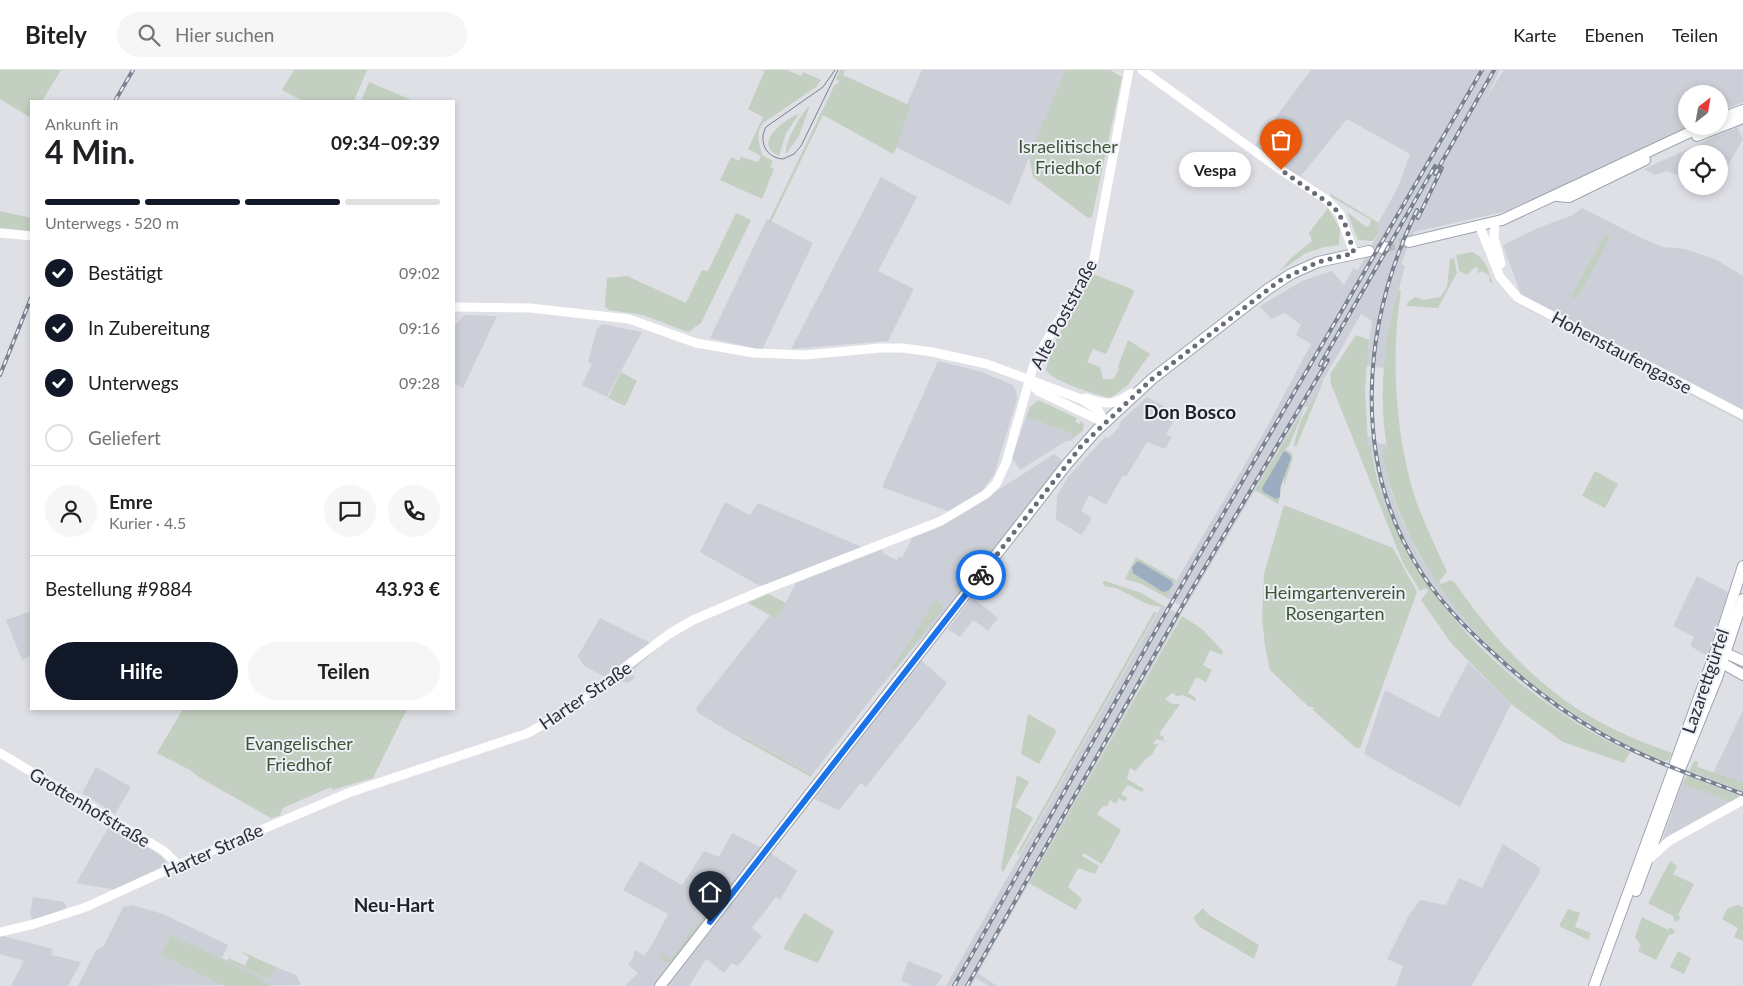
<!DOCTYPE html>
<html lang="de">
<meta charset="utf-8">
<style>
body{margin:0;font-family:Lato,sans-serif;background:#f6f6f6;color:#202124;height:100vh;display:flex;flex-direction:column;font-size:19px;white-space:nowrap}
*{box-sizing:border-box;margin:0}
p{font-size:16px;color:#757577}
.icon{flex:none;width:28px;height:28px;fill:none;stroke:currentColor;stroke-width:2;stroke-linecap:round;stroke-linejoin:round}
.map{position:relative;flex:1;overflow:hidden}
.sheet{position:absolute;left:30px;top:30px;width:425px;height:610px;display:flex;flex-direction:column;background:#fff;border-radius:0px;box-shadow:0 2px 8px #0003}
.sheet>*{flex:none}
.needle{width:32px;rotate:31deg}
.tools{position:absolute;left:1678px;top:15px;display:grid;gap:10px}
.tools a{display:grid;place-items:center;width:50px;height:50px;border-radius:50%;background:#fff;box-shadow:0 2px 8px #0003;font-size:25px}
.pin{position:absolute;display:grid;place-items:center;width:42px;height:42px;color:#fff;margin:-51px -21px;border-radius:50% 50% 50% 0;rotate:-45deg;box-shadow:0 0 5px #0007}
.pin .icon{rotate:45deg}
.courier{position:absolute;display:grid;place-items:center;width:50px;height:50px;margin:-25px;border:4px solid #1a73e8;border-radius:50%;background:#fff;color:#222;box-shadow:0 1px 6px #0007}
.bubble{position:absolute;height:35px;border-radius:18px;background:#fff;box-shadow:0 2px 8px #0003;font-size:16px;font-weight:700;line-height:35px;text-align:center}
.head em{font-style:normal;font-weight:700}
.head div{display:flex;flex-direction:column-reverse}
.head{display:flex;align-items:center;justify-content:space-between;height:85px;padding:0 15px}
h1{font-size:32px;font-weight:700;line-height:38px}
.bar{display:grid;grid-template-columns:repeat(4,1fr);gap:8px 5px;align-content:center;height:60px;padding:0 15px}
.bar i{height:6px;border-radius:4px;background:#e0e0e0}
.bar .active{background:#111827}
.bar p{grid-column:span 4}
.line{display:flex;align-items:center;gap:12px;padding:0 15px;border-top:1px solid #e0e0e0}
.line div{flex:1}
.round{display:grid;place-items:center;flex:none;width:52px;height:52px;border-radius:26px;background:#f6f6f6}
ol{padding:0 15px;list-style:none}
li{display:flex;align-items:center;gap:15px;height:55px}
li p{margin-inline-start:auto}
li .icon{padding:5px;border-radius:50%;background:#111827;color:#fff;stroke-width:4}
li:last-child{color:#757577}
li i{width:28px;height:28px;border:2px solid #e0e0e0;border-radius:50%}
.action{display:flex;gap:10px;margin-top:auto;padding:10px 15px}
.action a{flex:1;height:58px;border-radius:30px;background:#111827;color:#fff;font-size:20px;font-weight:700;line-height:58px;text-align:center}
.action a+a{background:#f6f6f6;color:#202124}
header{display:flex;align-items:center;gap:30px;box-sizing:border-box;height:70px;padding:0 25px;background:#fff;border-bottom:1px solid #e0e0e0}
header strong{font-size:24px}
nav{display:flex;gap:28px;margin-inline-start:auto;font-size:18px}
.search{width:350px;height:45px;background:#f6f6f6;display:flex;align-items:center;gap:12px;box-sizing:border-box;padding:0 18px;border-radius:28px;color:#757577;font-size:19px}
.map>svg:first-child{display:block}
.built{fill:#cccfd7}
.green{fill:#c3cfc0}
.water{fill:#9cadc2}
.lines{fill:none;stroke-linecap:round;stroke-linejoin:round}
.primary-tunnel{stroke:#babcc4;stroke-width:10;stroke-dasharray:10 5;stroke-linecap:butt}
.primary-casing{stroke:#9ea5b0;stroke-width:12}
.secondary{stroke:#fff;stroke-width:9}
.primary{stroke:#fff;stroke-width:10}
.tram{stroke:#79808e;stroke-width:1}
.rail-casing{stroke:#79808e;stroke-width:4}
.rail{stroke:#edeff4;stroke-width:2;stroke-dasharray:5.5;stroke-linecap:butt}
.done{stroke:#686c77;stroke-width:5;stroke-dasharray:0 9}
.route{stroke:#1a73e8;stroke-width:6}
.labels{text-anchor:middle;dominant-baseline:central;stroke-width:4;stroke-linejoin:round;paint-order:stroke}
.park-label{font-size:18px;fill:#3c5537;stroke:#edeff4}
.street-label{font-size:18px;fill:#292e3b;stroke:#edeff4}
.neighbourhood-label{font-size:19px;font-weight:bold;fill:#1b202b;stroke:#edeff4}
</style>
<header>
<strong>Bitely</strong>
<div class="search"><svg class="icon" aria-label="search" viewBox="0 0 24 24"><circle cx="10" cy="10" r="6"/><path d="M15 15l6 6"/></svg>Hier suchen</div>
<nav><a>Karte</a><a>Ebenen</a><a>Teilen</a></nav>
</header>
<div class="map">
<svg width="1743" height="916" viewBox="0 0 1743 916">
<rect width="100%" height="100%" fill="#dee0e6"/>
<path class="built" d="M922 0H1065L1010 135 896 77 911 36 907 34Z
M1311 0H1500L1487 26 1504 0H1743V32L1719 42V24H1686V56H1689L1549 124 1507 141 1414 162 1401 194 1405 196 1391 248 1384 298 1366 296 1372 251 1361 244 1308 337H1304L1283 373 1185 538 1167 528 1168 525 1267 357 1311 274 1296 265 1301 255 1285 243 1271 249 1260 236 1302 211 1332 201 1344 215 1353 198 1358 200 1380 161 1376 157 1398 117 1410 84 1347 49 1296 112 1255 75Z
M1737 57 1743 69 1721 108 1719 106V84H1686V108L1667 101 1654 105 1644 99Z
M881 107 917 127 878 201 914 219 888 271 791 279Z
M1582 138 1641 168 1663 177 1685 179 1717 190 1743 206V352L1514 232 1520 222 1503 175 1538 158 1573 145Z
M767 149 813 173 762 280 710 268Z
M464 245 497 246 463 318 454 313V257Z
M602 254 642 262 607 327 582 315 592 294 588 292 597 259Z
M938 291 979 301 1013 315 1016 321 1017 329 994 405 982 421 950 442 882 417Z
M1147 327 1178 344 1166 364 1172 367 1165 379 1147 372 1126 407 1123 405 1106 435 1089 425 1081 441 1092 448 1082 465 1056 450 1057 426 1068 407 1105 367 1109 368 1119 357 1120 352Z
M1026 347 1070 363 1074 368 1071 371H1066L1020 400 1012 388Z
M1372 366 1380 374 1386 373 1387 378 1383 381 1391 421 1402 451 1420 487 1442 521 1490 576 1524 606 1574 644 1667 693 1711 708 1743 640V727L1662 771 1682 713 1687 706 1617 676 1557 640 1504 598 1448 543 1414 498 1393 459 1382 425 1371 377 1368 374 1367 367Z
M1054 384 1062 390 1058 397 956 529 881 616 812 705 744 666 742 669 698 643 696 638 770 545 777 549 796 513 883 479 882 482 890 487 897 490 899 486 902 488 912 468 935 459 964 442Z
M725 432 750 445 758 433 862 477 763 516 756 514 700 482Z
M1697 506 1728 522 1708 586 1690 576 1694 567 1673 556Z
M972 527 998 548 988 561 973 550 960 567 948 559Z
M1162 535 1181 546 1179 549 978 903 997 916H989L976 908 971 916H946Z
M31 541V586L22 590 6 550Z
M600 548 659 577 632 601V605L635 607 629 613 616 610 613 611 584 596 578 586Z
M921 590 947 613 916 654 866 717 861 713 839 740 814 729Z
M1468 592 1511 634 1460 737 1364 684 1385 620 1439 648Z
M96 697 131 717 115 744 82 723Z
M111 753 161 786 166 792 164 797 117 820 76 813Z
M732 763 766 780 797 801 780 830 776 827 752 858 762 866 738 896 732 893 724 903 706 889 689 916H625L638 903 628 895 634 886 633 884 636 880 644 886 653 873 668 844 623 820 640 791 682 815 704 781 719 787Z
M1503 774 1539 797 1540 802 1471 916H1396L1403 896 1387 889 1409 845 1420 830 1446 835 1459 808 1482 818Z
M33 827 64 832 67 839 32 850 30 843Z
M132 835 163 844 228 875 222 888 269 909 276 897 296 905 301 915 78 916 96 880 103 877 123 837Z
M3 866 53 879 52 885 81 892 68 916H11L24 891 0 884V867Z
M908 891 915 894 943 905 936 916H913L901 911Z"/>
<path class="green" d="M0 0H61L42 31H31V48L0 29Z
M294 0H367L354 31H303L282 20Z
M765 0H787L801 6 803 2 821 10 816 17 763 53C755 65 759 73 762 85L773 91 770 97 774 99 762 129 720 110 731 87 739 91 741 87 758 92 761 86 748 79 763 47 748 39Z
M840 0H845L843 5 911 36 895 81 893 84 823 45 771 152 769 151 835 14H838L839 11 836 9Z
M1065 0H1110L1122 7 1092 147 1088 148 1033 107 1029 87Z
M369 12 414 31H361Z
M810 35 799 66 786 84C784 73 802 42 810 35Z
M799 44 786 63 779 86C751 74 785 49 799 44Z
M1331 124 1379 153 1376 157 1380 161 1373 171 1358 170 1347 142 1366 157 1369 156 1371 150 1330 126Z
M1328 138 1340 159 1339 175 1324 177 1306 183 1280 201 1291 188 1312 171 1309 163Z
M0 141 31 148V161L0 158Z
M736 143 751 150 701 253 688 262 643 245 609 240 605 237 607 208 627 206 686 233 702 200 708 201Z
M1605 164 1610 167 1577 229 1571 227Z
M1472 182C1484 187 1489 200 1493 214L1489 211 1490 206 1481 201 1477 204 1479 199 1475 197 1467 205 1459 201 1456 185Z
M1454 188 1457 203 1438 238 1407 236V233L1415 227 1424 230 1440 227 1447 217 1450 189Z
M1093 204 1134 220V222L1106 284 1093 279 1087 292 1100 297 1103 309H1113L1119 300 1118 296 1128 270 1150 284 1127 316 1110 328C1095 324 1053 312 1046 300L1052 277Z
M1398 220 1401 221C1391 281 1395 353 1410 410 1418 443 1434 472 1447 502L1439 511 1441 514 1451 510 1455 513C1491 565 1535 615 1591 647 1616 662 1644 673 1672 683L1668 691C1656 691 1619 670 1606 663 1499 603 1404 505 1382 381L1387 377C1378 326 1384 270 1398 220Z
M1356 265 1369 270 1365 319 1368 374 1371 376C1387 509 1513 628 1630 682L1624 693 1563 672 1511 634 1451 573 1421 530 1428 521 1426 518 1420 521 1403 493 1331 314 1330 304Z
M621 302 637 311 625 336 608 328Z
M1324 309 1297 375 1293 377 1301 350Z
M1038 330 1077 348 1075 351 1079 354 1081 351 1084 354 1083 360 1074 368 1070 363 1026 347 1030 337Z
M1305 337 1289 376 1285 379 1292 383 1293 388 1284 416V406C1280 415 1282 424 1278 434L1255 420Z
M1595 401 1618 414 1605 438 1582 426Z
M1284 435 1393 478 1417 522 1360 678H1356L1313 640 1314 637H1309L1270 600 1265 576 1262 548 1264 504Z
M1136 487 1176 510 1167 528 1142 514 1125 509Z
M1105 511 1139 522 1162 535 1161 537 1147 534 1116 518 1104 516 1102 512Z
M768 524 786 533 777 549 748 533Z
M936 530 942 535V540L894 600 893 597Z
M1154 542H1157L1019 785 1017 784Z
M1182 546 1202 559 1223 581 1222 585 1210 580 1203 595 1212 600 1206 612 1196 607 1188 623 1196 628 1195 631 1183 625 1177 626 1172 623 1165 629 1173 634H1180L1159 664 1164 667 1163 670 1170 673 1156 669 1153 674H1158L1151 686 1148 687 1135 701 1130 698 1127 709 1144 719 1142 722 1128 715 1121 724 1127 728 1125 732 1119 728 1116 734 1110 730 1107 736H1103L1097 744 1121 760 1102 794 1084 783 1082 786 1099 796 1095 804 1078 798 1068 817 1082 829 1076 840 1029 813Z
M183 639H407L373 708 332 720 331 717 283 738 279 746 271 748 200 708 190 700 157 683Z
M1028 644 1055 659 1056 662 1039 694 1021 684Z
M743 666 812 705 811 707 742 669Z
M1694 691 1698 692 1697 697 1743 712V721L1694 702H1689Z
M1017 705 1029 712 1015 737 1033 748 1003 802 1001 799Z
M1687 706 1742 727 1732 732 1688 716 1682 713Z
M1670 791 1677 796 1673 804 1694 814 1678 845 1681 847 1677 852 1674 850 1673 846 1648 833Z
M699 828 713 835V837L670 893 665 892 660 886 662 883 670 889 708 840 705 837 707 833Z
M1738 835 1743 837V871L1734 867 1738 858 1722 849 1728 838Z
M1203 838 1209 845 1259 875 1254 889 1200 857 1193 848Z
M1568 839 1580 843 1575 857 1591 863 1588 870 1559 856Z
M804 843 834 861 818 893 783 879Z
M1642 847 1668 860 1670 857 1675 861 1673 864 1669 865 1656 890 1638 881 1641 876 1635 867Z
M171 865 263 909 262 911 272 916H225L161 885Z
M238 880 276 897 269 909 228 891 229 888 245 896 249 887Z
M1678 881 1691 888 1684 904 1670 897Z"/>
<path class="water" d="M1284 381 1289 384 1291 388 1280 418V427L1276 429 1263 422 1262 418Z
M1138 491 1172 511 1173 515 1168 521 1163 522 1133 503 1132 497Z"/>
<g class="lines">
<path class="primary-tunnel" d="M1385 177 1409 172"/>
<defs>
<path id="primary" d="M1719 49 1743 40
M1697 66 1743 48
M1557 126 1569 127 1645 90
M1409 172 1502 150 1703 56
M1382 178 1385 177
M1721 581 1743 591
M1719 588 1722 593 1743 605
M1674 696 1715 583 1743 496
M1681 697 1717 608 1743 529
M1636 821 1679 703
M660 916 1067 394 1096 361 1152 309 1268 219 1291 204 1318 192 1369 181
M1594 916 1673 700"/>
</defs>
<use href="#primary" class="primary-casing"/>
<path class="secondary" d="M1142 0 1281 100 1327 130 1340 144 1354 183
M1495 153 1494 167 1501 194
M1480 157 1500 207 1518 228 1743 345
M0 163 31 166
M454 237 530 238 629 249 696 273 754 283 805 285 880 278H903L932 282 987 294 1081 329 1098 340 1105 353
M1029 312 1038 321 1105 353
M1086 328C1107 335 1113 336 1132 323
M0 683 164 781 178 795
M1647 791 1669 771 1743 730
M0 862 34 854 86 837 178 795 348 723 528 663 564 643 669 564 693 550 761 521 941 451 986 424 996 414 1006 393 1033 297 1044 275 1093 194 1129 0"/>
<use href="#primary" class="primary"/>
<path class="tram" d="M835 0 823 17 766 57C758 71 766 88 783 89L794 84 801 76 838 0"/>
<defs>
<path id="rail" d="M115 31 133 0
M1435 104 1494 0
M1417 140C1362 253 1350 392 1421 502 1440 532 1465 557 1491 581 1524 612 1560 640 1600 663 1645 689 1694 706 1743 724
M1418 148 1442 98
M1320 295 1435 96
M0 305 31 228
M954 916 1168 539 1482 0
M967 916 1188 526 1328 290"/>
</defs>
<use href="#rail" class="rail-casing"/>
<use href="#rail" class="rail"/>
</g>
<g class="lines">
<path class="done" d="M981 505 1082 375 1152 309 1279 211 1318 192 1354 183 1345 154 1334 137 1281 100"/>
<path class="route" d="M710 852 981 505"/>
</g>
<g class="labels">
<g class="park-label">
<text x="1068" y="76">Israelitischer<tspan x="1068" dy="21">Friedhof</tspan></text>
<text x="1335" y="522">Heimgartenverein<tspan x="1335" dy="21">Rosengarten</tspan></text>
<text x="299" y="673">Evangelischer<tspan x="299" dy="21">Friedhof</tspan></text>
</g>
<g class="street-label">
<text transform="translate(1063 244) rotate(-62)">Alte Poststraße</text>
<text transform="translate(1622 282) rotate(28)">Hohenstaufengasse</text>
<text transform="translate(1705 611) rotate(-71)">Lazarettgürtel</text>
<text transform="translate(585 625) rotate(-34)">Harter Straße</text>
<text transform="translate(90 737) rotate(31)">Grottenhofstraße</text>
<text transform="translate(213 780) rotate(-24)">Harter Straße</text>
</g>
<g class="neighbourhood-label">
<text x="1190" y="341">Don Bosco</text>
<text x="394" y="834">Neu-Hart</text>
</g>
</g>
</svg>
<div class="tools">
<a><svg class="needle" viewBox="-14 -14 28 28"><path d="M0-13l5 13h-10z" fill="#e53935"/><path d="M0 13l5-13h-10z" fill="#757577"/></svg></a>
<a><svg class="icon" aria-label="locate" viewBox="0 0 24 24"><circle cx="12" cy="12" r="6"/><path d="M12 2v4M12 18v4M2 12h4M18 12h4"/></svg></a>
</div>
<div class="pin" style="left:1281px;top:100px;background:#ea580c"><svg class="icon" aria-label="bag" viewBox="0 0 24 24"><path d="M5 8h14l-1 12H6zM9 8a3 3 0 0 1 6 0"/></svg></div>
<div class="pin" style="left:710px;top:852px;background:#1f2937"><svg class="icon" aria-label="home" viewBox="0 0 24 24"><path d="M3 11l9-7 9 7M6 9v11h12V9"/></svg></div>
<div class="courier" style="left:981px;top:505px"><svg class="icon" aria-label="bike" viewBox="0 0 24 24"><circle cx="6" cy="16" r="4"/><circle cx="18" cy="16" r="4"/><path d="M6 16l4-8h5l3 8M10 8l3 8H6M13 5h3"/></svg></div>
<div class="bubble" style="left:1179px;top:82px;width:72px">Vespa</div>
<section class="sheet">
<div class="head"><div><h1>4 Min.</h1><p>Ankunft in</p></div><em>09:34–09:39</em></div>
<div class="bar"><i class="active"></i><i class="active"></i><i class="active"></i><i></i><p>Unterwegs · 520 m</p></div>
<ol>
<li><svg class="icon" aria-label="check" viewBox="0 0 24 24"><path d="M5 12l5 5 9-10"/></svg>Bestätigt<p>09:02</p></li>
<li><svg class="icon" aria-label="check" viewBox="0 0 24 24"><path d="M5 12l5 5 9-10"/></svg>In Zubereitung<p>09:16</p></li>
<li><svg class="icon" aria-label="check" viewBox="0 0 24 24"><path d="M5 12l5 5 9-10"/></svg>Unterwegs<p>09:28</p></li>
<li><i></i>Geliefert</li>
</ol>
<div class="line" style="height:90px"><a class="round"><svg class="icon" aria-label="person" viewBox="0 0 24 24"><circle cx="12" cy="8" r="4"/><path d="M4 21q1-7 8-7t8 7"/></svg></a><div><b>Emre</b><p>Kurier · 4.5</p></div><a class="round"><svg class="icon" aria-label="chat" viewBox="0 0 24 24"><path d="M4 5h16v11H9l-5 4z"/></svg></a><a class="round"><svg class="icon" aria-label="phone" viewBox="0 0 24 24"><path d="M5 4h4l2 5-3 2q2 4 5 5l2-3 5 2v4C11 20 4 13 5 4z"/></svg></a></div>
<div class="line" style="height:65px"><div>Bestellung #9884</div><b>43.93 €</b></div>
<div class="action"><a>Hilfe</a><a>Teilen</a></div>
</section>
</div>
